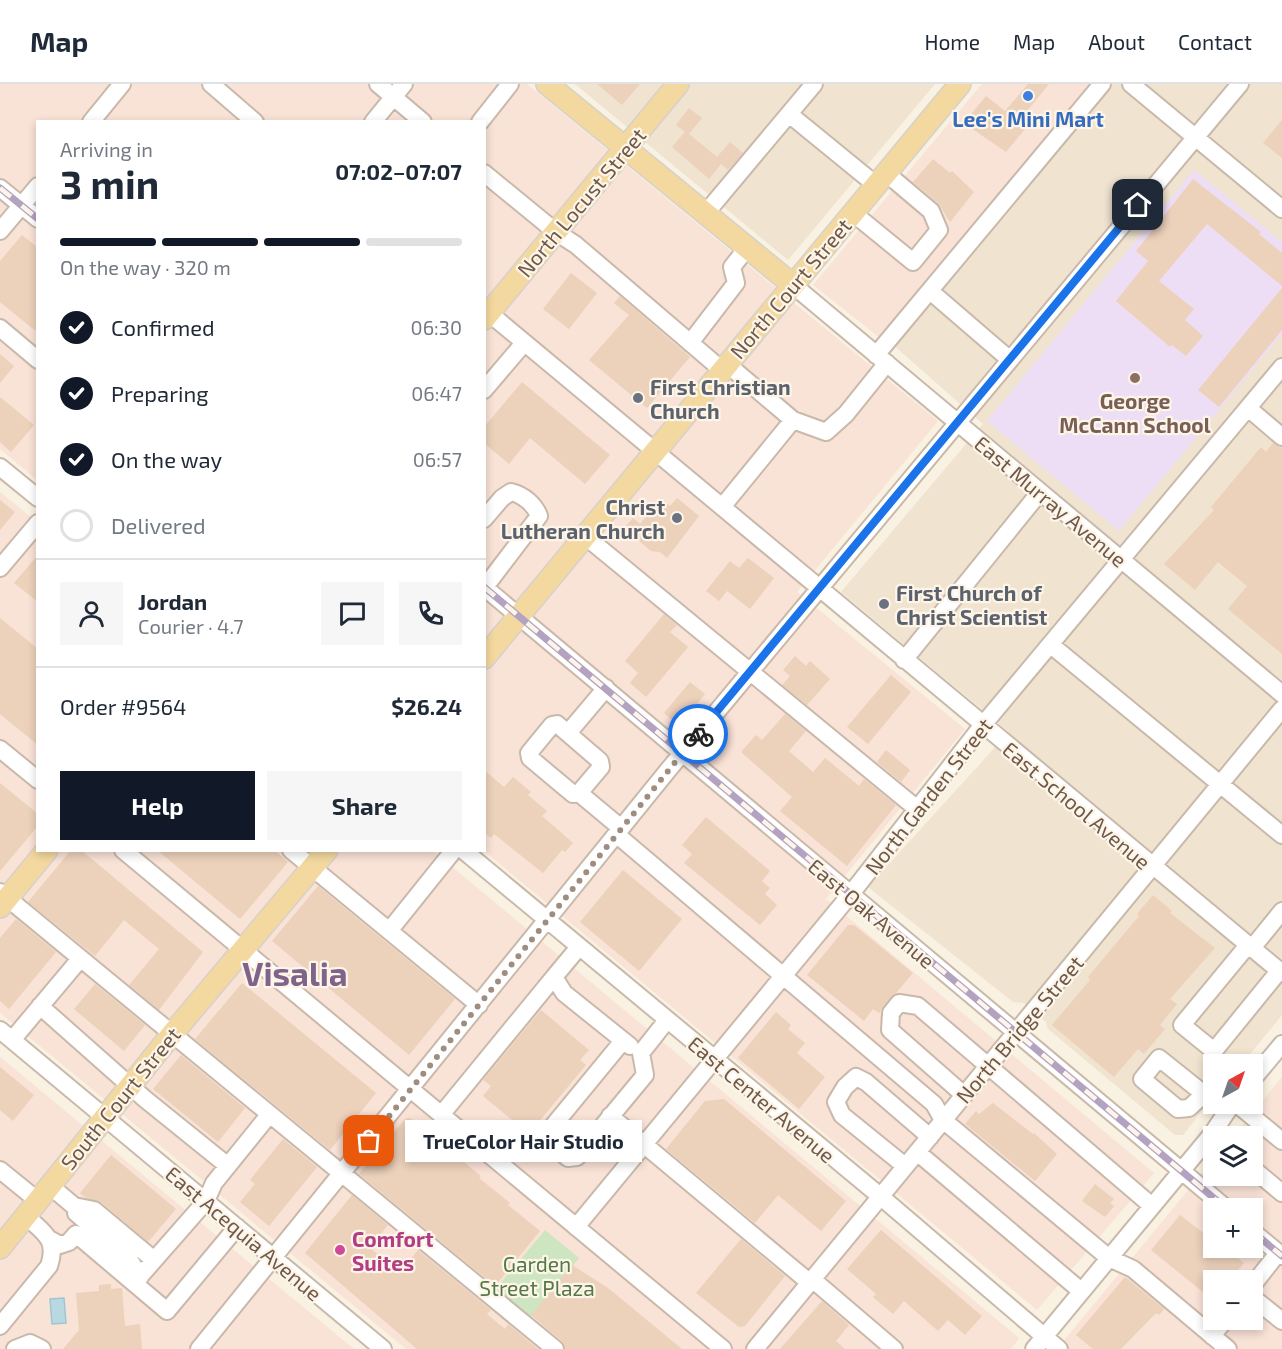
<!DOCTYPE html>
<meta charset="utf-8">
<style>
body{margin:0;font-family:"Exo 2",sans-serif;background:#f6f6f7;color:#1f2937;height:100vh;display:flex;flex-direction:column;font-size:22px;white-space:nowrap}
*{box-sizing:border-box;margin:0}
p{font-size:20px;color:#747a83}
.icon{flex:none;width:33px;height:33px;fill:none;stroke:currentColor;stroke-width:2;stroke-linecap:round;stroke-linejoin:round}
.map{position:relative;flex:1;overflow:hidden}
.sheet{position:absolute;left:36px;top:36px;width:450px;height:732px;display:flex;flex-direction:column;background:#fff;border-radius:0px;box-shadow:0 3px 9px #0003}
.sheet>*{flex:none}
.needle{width:39px;rotate:40deg}
.controls{position:absolute;left:1203px;top:970px;display:grid;gap:12px}
.controls a{display:grid;place-items:center;width:60px;height:60px;border-radius:0px;background:#fff;box-shadow:0 3px 9px #0003;font-size:30px}
.pin{position:absolute;display:grid;place-items:center;width:51px;height:51px;color:#fff;margin:-26px;border-radius:12px;box-shadow:0 3px 9px #0006}
.courier{position:absolute;display:grid;place-items:center;width:60px;height:60px;margin:-30px;border:4px solid #1a73e8;border-radius:50%;background:#fff;color:#222;box-shadow:0 2px 8px #0007}
.bubble{position:absolute;height:42px;border-radius:0px;background:#fff;box-shadow:0 3px 9px #0003;font-size:20px;font-weight:700;line-height:42px;text-align:center}
.summary em{font-style:normal;font-weight:700}
.summary div{display:flex;flex-direction:column-reverse}
.summary{display:flex;align-items:center;justify-content:space-between;height:102px;padding:0 24px}
h1{font-size:39px;font-weight:700;line-height:45px}
.bar{display:grid;grid-template-columns:repeat(4,1fr);gap:9px 6px;align-content:center;height:72px;padding:0 24px}
.bar i{height:8px;border-radius:4px;background:#e0e1e3}
.bar .selected{background:#111827}
.bar p{grid-column:span 4}
.line{display:flex;align-items:center;gap:15px;padding:0 24px;border-top:2px solid #e0e1e3}
.line div{flex:1}
.round{display:grid;place-items:center;flex:none;width:63px;height:63px;border-radius:0px;background:#f6f6f7}
ol{padding:0 24px;list-style:none}
li{display:flex;align-items:center;gap:18px;height:66px}
li p{margin-inline-start:auto}
li .icon{padding:6px;border-radius:50%;background:#111827;color:#fff;stroke-width:4}
li:last-child{color:#747a83}
li i{width:33px;height:33px;border:3px solid #e0e1e3;border-radius:50%}
.action{display:flex;gap:12px;margin-top:auto;padding:12px 24px}
.action a{flex:1;height:69px;border-radius:0px;background:#111827;color:#fff;font-size:24px;font-weight:700;line-height:69px;text-align:center}
.action a+a{background:#f6f6f7;color:#1f2937}
header{display:flex;align-items:center;gap:36px;box-sizing:border-box;height:84px;padding:0 30px;background:#fff;border-bottom:2px solid #e0e1e3}
header strong{font-size:28px}
nav{display:flex;gap:33px;margin-inline-start:auto;font-size:21px}
.map>svg:first-child{display:block}
.residential{fill:#f0e3d0}
.commercial{fill:#f9e2d6;fill-rule:evenodd}
.education{fill:#eedef5}
.green{fill:#cee5c2}
.water{fill:#b8d9e1;stroke:#9fc7d1;stroke-width:1.5}
.building{fill:#ecd1bb}
.lines{fill:none;stroke-linecap:round;stroke-linejoin:round}
.minor-casing{stroke:#c9b9aa;stroke-width:20}
.major-casing{stroke:#d6d1cd;stroke-width:24}
.minor{stroke:#fff;stroke-width:16}
.major{stroke:#f3d89f;stroke-width:21}
.rail-casing{stroke:#b4a2c1;stroke-width:7}
.rail{stroke:#fdf5e7;stroke-width:4.5;stroke-dasharray:14;stroke-linecap:butt}
.done{stroke:#9f8e80;stroke-width:6;stroke-dasharray:0 10.8}
.route{stroke:#1a73e8;stroke-width:8}
.shop-dot{fill:#3f7fe0;stroke:#fdf5e7;stroke-width:2}
.education-dot{fill:#8d6e63;stroke:#fdf5e7;stroke-width:2}
.worship-dot{fill:#6b7280;stroke:#fdf5e7;stroke-width:2}
.hotel-dot{fill:#d1479c;stroke:#fdf5e7;stroke-width:2}
.labels{text-anchor:middle;dominant-baseline:central;stroke-width:4.5;stroke-linejoin:round;paint-order:stroke}
.shop-label{font-size:21px;font-weight:bold;fill:#366cbe;stroke:#fdf5e7}
.street-label{font-size:21px;fill:#6e594b;stroke:#fdf5e7}
.worship-label{font-size:21px;font-weight:bold;fill:#5b616d;stroke:#fdf5e7;text-anchor:start}
.education-label{font-size:21px;font-weight:bold;fill:#785e54;stroke:#fdf5e7}
.hotel-label{font-size:21px;font-weight:bold;fill:#b23c85;stroke:#fdf5e7;text-anchor:start}
.park-label{font-size:21px;fill:#547947;stroke:#fdf5e7}
.town-label{font-size:33px;font-weight:bold;fill:#7f638b;stroke:#fdf5e7}
</style>
<header>
<strong>Map</strong>
<nav><a>Home</a><a>Map</a><a>About</a><a>Contact</a></nav>
</header>
<div class="map">
<svg width="1282" height="1265" viewBox="0 0 1282 1265">
<rect width="100%" height="100%" fill="#f9f1e1"/>
<path class="residential" d="M575 0H935L788 176Z
M1105 0H1282V931L1241 981H1214L1213 1013 1183 1051H1175L1048 945 1046 938 1024 919 1013 918 868 803 1009 648 841 508 983 340 891 259Z"/>
<path class="commercial" d="M0 0H527L938 337 797 508 965 645 826 815 1154 1089 1037 1226 484 767V38H38L37 396 0 365Z
M982 0H1096L879 253 813 201Z
M0 408 37 438 38 766 433 767 1019 1254 1011 1265H406L0 929Z
M0 973 354 1265H0Z
M1282 993V1265H1057L1213 1076 1214 1092H1252V1053H1233ZM1214 1125H1252V1164H1214ZM1214 1197H1252V1236H1214Z"/>
<path class="education" d="M1194 86 1282 158V250L1119 447 987 337Z"/>
<path class="green" d="M545 1146 579 1174 528 1236 494 1207Z"/>
<path class="water" d="M64 1214 66 1239 52 1240 50 1215Z"/>
<path class="building" d="M597 0H640L622 21Z
M1028 0H1049L1018 38 1026 44 1006 68 971 44 974 41 967 35 986 12 1005 27Z
M689 24 702 34 689 50 717 73 730 58 743 69 728 86 721 80 709 95 672 63 685 48 676 41Z
M1282 36V74L1263 59Z
M933 75 950 89 952 87 974 108 950 138 938 119 913 98Z
M1193 95 1261 148 1259 150 1282 169V202L1207 140 1159 197 1194 225 1185 236 1203 252 1186 272 1172 261 1170 263 1116 217 1148 177 1136 167Z
M22 151 38 164V249L0 218V177Z
M571 189 597 209 569 245 543 225Z
M1282 204V246L1219 323 1198 306Z
M620 212 690 273 647 324 589 276 629 231 614 219Z
M0 270 14 282 0 299Z
M522 298 610 371 585 400 530 354 509 380 484 359V343Z
M0 313 34 341 11 368 0 358Z
M1273 359 1282 364V570L1228 525 1247 502 1218 478 1195 506 1164 480 1214 426 1211 423 1261 363 1266 368Z
M661 414 670 422 677 414 699 432 667 474 660 468 651 467 624 444 633 434 640 440Z
M0 416 15 428 0 446Z
M38 471V518L14 499Z
M748 474 774 494 750 525 727 507 719 517 706 507 730 477 739 484Z
M664 530 677 541 670 548 688 563 646 613 630 599 638 589 625 577Z
M0 534 38 565V661L0 630Z
M795 572 806 582 810 577 830 595 807 621 782 601 790 592 783 586Z
M891 591 911 608 868 660 847 643Z
M690 598 705 610 679 642 664 629Z
M785 630 806 647 789 667 813 688 825 674 859 702 864 695 896 721 847 782 780 727 792 713 741 668 756 651 762 656Z
M886 666 910 686 901 698 877 678Z
M484 686 504 703 513 693 531 708 528 711 547 727 542 732 573 759 565 768 562 766 543 789 494 750 491 754 484 749Z
M0 699 38 730V742L0 787Z
M706 733 770 787 762 797 770 804 765 810 777 821 760 841 684 779 692 770 682 761Z
M71 766H81L203 868 159 926 129 901 159 865 124 836 95 872 28 818Z
M157 766H274L288 778 240 835Z
M623 786 682 835 639 887 580 838Z
M318 802 455 915 409 971 272 857Z
M1153 811 1172 827 1170 829 1215 864 1170 915 1177 920 1160 941 1165 945 1144 970 1138 965 1114 993 1052 941 1090 896 1088 893 1139 832 1137 830Z
M16 835 56 868 9 925 0 917V854Z
M848 841H854L913 889 879 929 873 925 864 937 807 891Z
M242 899 376 1009 330 1066 195 955Z
M95 900 145 941 124 967 74 925Z
M541 926 589 966 580 976 586 981 536 1041 523 1045 483 1012 491 1002 483 996Z
M776 928 791 941 788 945 805 959 797 969 825 993 799 1025 738 974Z
M181 971 245 1024 218 1058 153 1005Z
M0 983 34 1011 13 1037 0 1026Z
M724 1015 846 1117 821 1147 778 1111 755 1139 666 1065 705 1017Z
M993 1019 1033 1050 1034 1049 1057 1070 1035 1097 965 1040 976 1027 979 1030Z
M410 1034 481 1092 479 1094 510 1119 508 1121 540 1147 495 1202 359 1090 405 1035Z
M283 1055 317 1083 269 1142 240 1118 255 1100 250 1096Z
M111 1071 176 1125 148 1158 101 1118 86 1114 80 1109Z
M1095 1100 1114 1115 1110 1119 1114 1122 1105 1133 1082 1117Z
M352 1111 388 1141 370 1164 400 1188 418 1166 491 1226 487 1230 505 1245 508 1240 538 1265H417L305 1169Z
M1180 1131 1206 1151 1214 1142V1164H1226L1244 1179 1229 1197H1214V1217L1151 1166Z
M881 1146 982 1232 965 1251 948 1236 938 1247 904 1217 893 1230 873 1213 876 1210 847 1185Z
M741 1155 785 1192 745 1242 739 1243 696 1209Z
M572 1181 608 1204 682 1265H565L562 1257 531 1231Z
M1125 1193 1164 1225 1159 1231 1156 1229 1121 1265H1093L1076 1251Z
M111 1200V1205L122 1204 125 1242 140 1240 142 1265H63L79 1246 76 1209 99 1207V1201Z
M822 1217 849 1241 836 1257 845 1265H780Z"/>
<g class="lines">
<defs>
<path id="minor" d="M211 0 255 38
M378 0 423 38
M1131 0 1282 125
M789 30 876 101
M91 38 122 0
M373 38 404 0
M480 38 510 0
M484 89 556 148 576 161 722 286
M0 104 38 135
M853 129 913 178 939 146 931 127 886 89
M705 130 814 0
M0 147 38 102
M793 201 1282 610
M937 213 1009 275
M489 229 1282 889
M0 244 38 276
M690 259 736 199 732 183 747 164
M876 271 1102 0
M727 280 793 336 826 348 846 330 887 279
M484 306 524 259
M1248 324 1282 353
M0 383 38 414
M722 423 793 336
M484 435 502 414 511 408C524 411 535 421 539 432L485 503
M585 452 916 724
M0 484 38 439
M484 503 1227 1125
M1051 561 1282 751
M904 576 1040 408
M557 640 600 677 601 683 579 709 573 710 530 674 529 669 552 641Z
M568 649 606 604
M0 665 38 696
M579 709 621 744
M616 750 934 1020 943 1036 1109 1174 1133 1185 1228 1265
M123 766 723 1265
M291 766 479 921
M463 766 880 1112 1059 1265
M0 808 555 1265
M389 847 454 766
M1248 861 1182 941 1214 967 1279 887
M579 863 554 893 564 909 630 962
M1252 864 1282 827
M40 922 145 1015 228 1082
M0 946 383 1265
M12 956 80 875
M622 958 548 1048 549 1058 568 1074 577 1073 645 991 641 969 667 936
M1252 996 1282 960
M1204 1010 1189 1024 1178 1025 1142 995 1159 974 1214 1018
M964 1011 890 946 891 929 899 919 918 922 1152 1122
M1237 1020 1282 1057
M441 1031 554 893
M610 1032 809 1198
M917 1068 1081 1207
M905 1082 842 1031 836 1018 845 1003 856 993 866 998 930 1053
M1252 1084 1282 1109
M0 1086 37 1116
M49 1101 74 1122 94 1126 154 1176
M76 1129 129 1175 140 1193
M576 1143 850 811 982 642 1282 283
M1252 1147 1282 1172
M51 1156 60 1161 69 1158 76 1150 167 1227 237 1143
M812 1195 894 1265
M134 1199 206 1117 214 1099 269 1031
M1252 1202 1278 1169
M1252 1213 1282 1237
M0 1242 49 1182C58 1155 44 1149 26 1132
M1212 1252 1225 1236
M15 1265 30 1259 42 1265
M199 1265 669 685 1240 0
M755 1265 1282 625
M1034 1265 1212 1050 1232 1020"/>
<path id="major" d="M547 0 793 201
M484 235 678 0
M484 574 960 0
M0 823 47 766
M0 1164 172 950 327 766"/>
</defs>
<use href="#minor" class="minor-casing"/>
<use href="#major" class="major-casing"/>
<use href="#minor" class="minor"/>
<use href="#major" class="major"/>
<defs>
<path id="rail" d="M0 104 38 135
M484 503 1227 1125
M1252 1147 1282 1172"/>
</defs>
<use href="#rail" class="rail-casing"/>
<use href="#rail" class="rail"/>
</g>
<g class="lines">
<path class="done" d="M369 1057 698 650"/>
<path class="route" d="M698 650 1138 121"/>
</g>
<circle class="shop-dot" cx="1028" cy="12" r="6"/>
<circle class="education-dot" cx="1135" cy="294" r="6"/>
<g class="worship-dot">
<circle cx="638" cy="314" r="6"/>
<circle cx="677" cy="434" r="6"/>
<circle cx="884" cy="520" r="6"/>
</g>
<circle class="hotel-dot" cx="340" cy="1166" r="6"/>
<g class="labels">
<g class="shop-label">
<text x="1028" y="34">Lee's Mini Mart</text>
</g>
<g class="street-label">
<text transform="translate(581 118) rotate(-50)">North Locust Street</text>
<text transform="translate(790 204) rotate(-50)">North Court Street</text>
<text transform="translate(1051 417) rotate(40)">East Murray Avenue</text>
<text transform="translate(928 712) rotate(-52)">North Garden Street</text>
<text transform="translate(1077 721) rotate(40)">East School Avenue</text>
<text transform="translate(872 829) rotate(40)">East Oak Avenue</text>
<text transform="translate(1019 945) rotate(-50)">North Bridge Street</text>
<text transform="translate(120 1014) rotate(-51)">South Court Street</text>
<text transform="translate(762 1015) rotate(40)">East Center Avenue</text>
<text transform="translate(244 1149) rotate(40)">East Acequia Avenue</text>
</g>
<g class="worship-label">
<text x="650" y="302">First Christian<tspan x="650" dy="24">Church</tspan></text>
<text x="665" y="422" text-anchor="end">Christ<tspan x="665" dy="24">Lutheran Church</tspan></text>
<text x="896" y="508">First Church of<tspan x="896" dy="24">Christ Scientist</tspan></text>
</g>
<g class="education-label">
<text x="1135" y="316">George<tspan x="1135" dy="24">McCann School</tspan></text>
</g>
<g class="hotel-label">
<text x="352" y="1154">Comfort<tspan x="352" dy="24">Suites</tspan></text>
</g>
<g class="park-label">
<text x="537" y="1179">Garden<tspan x="537" dy="24">Street Plaza</tspan></text>
</g>
<g class="town-label">
<text x="295" y="889">Visalia</text>
</g>
</g>
</svg>
<div class="controls">
<a><svg class="needle" viewBox="-14 -14 28 28"><path d="M0-13l5 13h-10z" fill="#e53935"/><path d="M0 13l5-13h-10z" fill="#747a83"/></svg></a>
<a><svg class="icon" aria-label="layers" viewBox="0 0 24 24"><path d="M12 4l9 5-9 5-9-5zM3 14l9 5 9-5"/></svg></a>
<a>+</a>
<a>−</a>
</div>
<div class="pin" style="left:369px;top:1057px;background:#ea580c"><svg class="icon" aria-label="bag" viewBox="0 0 24 24"><path d="M5 8h14l-1 12H6zM9 8a3 3 0 0 1 6 0"/></svg></div>
<div class="pin" style="left:1138px;top:121px;background:#1f2937"><svg class="icon" aria-label="home" viewBox="0 0 24 24"><path d="M3 11l9-7 9 7M6 9v11h12V9"/></svg></div>
<div class="courier" style="left:698px;top:650px"><svg class="icon" aria-label="bike" viewBox="0 0 24 24"><circle cx="6" cy="16" r="4"/><circle cx="18" cy="16" r="4"/><path d="M6 16l4-8h5l3 8M10 8l3 8H6M13 5h3"/></svg></div>
<div class="bubble" style="left:405px;top:1036px;width:237px">TrueColor Hair Studio</div>
<section class="sheet">
<div class="summary"><div><h1>3 min</h1><p>Arriving in</p></div><em>07:02–07:07</em></div>
<div class="bar"><i class="selected"></i><i class="selected"></i><i class="selected"></i><i></i><p>On the way · 320 m</p></div>
<ol>
<li><svg class="icon" aria-label="check" viewBox="0 0 24 24"><path d="M5 12l5 5 9-10"/></svg>Confirmed<p>06:30</p></li>
<li><svg class="icon" aria-label="check" viewBox="0 0 24 24"><path d="M5 12l5 5 9-10"/></svg>Preparing<p>06:47</p></li>
<li><svg class="icon" aria-label="check" viewBox="0 0 24 24"><path d="M5 12l5 5 9-10"/></svg>On the way<p>06:57</p></li>
<li><i></i>Delivered</li>
</ol>
<div class="line" style="height:108px"><a class="round"><svg class="icon" aria-label="person" viewBox="0 0 24 24"><circle cx="12" cy="8" r="4"/><path d="M4 21q1-7 8-7t8 7"/></svg></a><div><b>Jordan</b><p>Courier · 4.7</p></div><a class="round"><svg class="icon" aria-label="chat" viewBox="0 0 24 24"><path d="M4 5h16v11H9l-5 4z"/></svg></a><a class="round"><svg class="icon" aria-label="phone" viewBox="0 0 24 24"><path d="M5 4h4l2 5-3 2q2 4 5 5l2-3 5 2v4C11 20 4 13 5 4z"/></svg></a></div>
<div class="line" style="height:78px"><div>Order #9564</div><b>$26.24</b></div>
<div class="action"><a>Help</a><a>Share</a></div>
</section>
</div>
